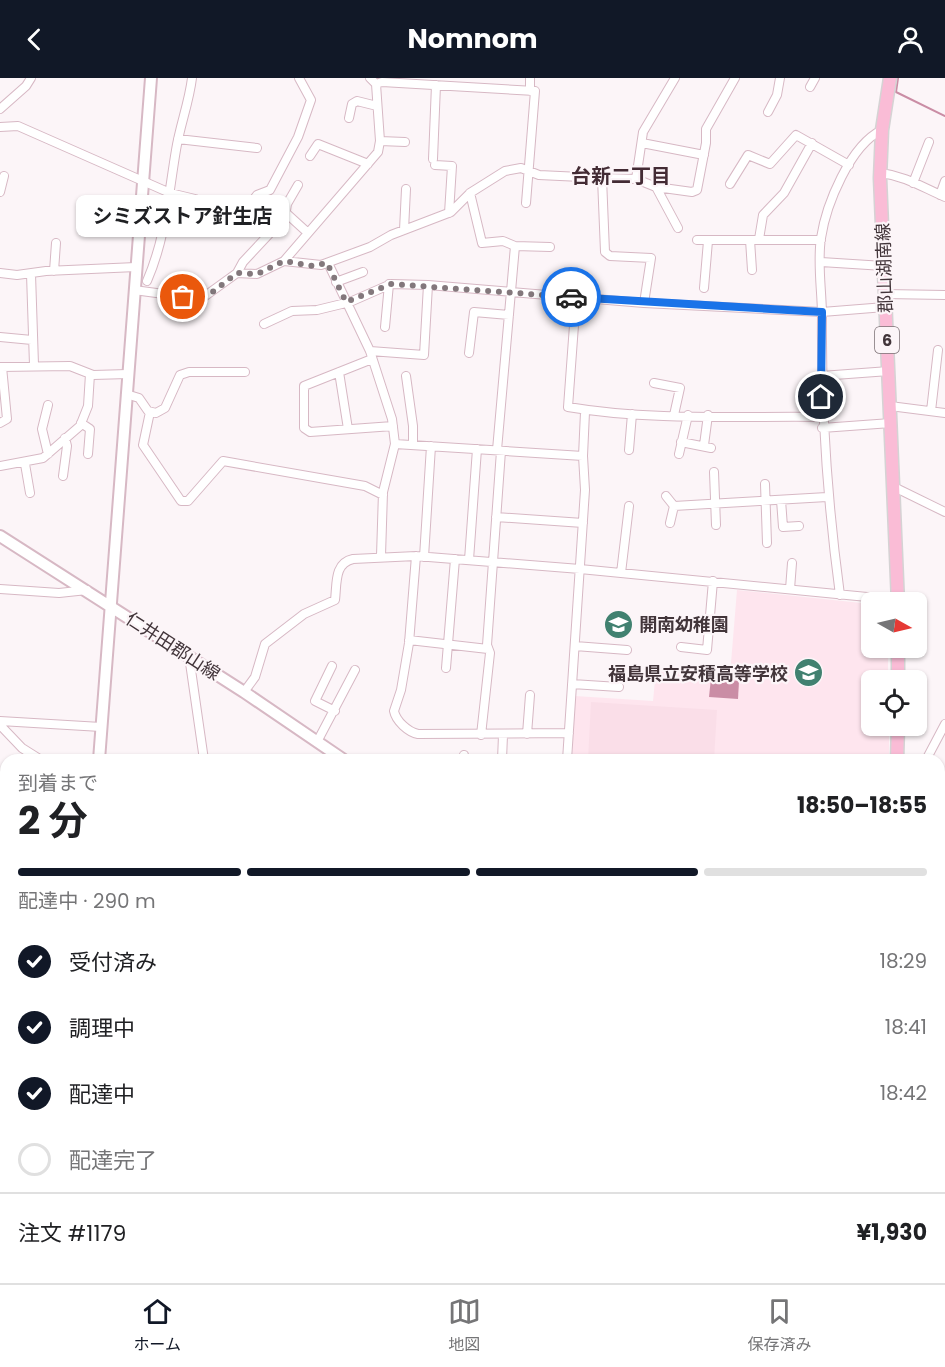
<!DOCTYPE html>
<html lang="ja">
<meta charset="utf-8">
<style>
body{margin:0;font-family:Poppins,"Noto Sans JP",sans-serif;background:#f2f2f2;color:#202124;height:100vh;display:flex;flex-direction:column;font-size:22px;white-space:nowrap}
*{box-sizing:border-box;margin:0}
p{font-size:20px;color:#757577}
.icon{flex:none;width:33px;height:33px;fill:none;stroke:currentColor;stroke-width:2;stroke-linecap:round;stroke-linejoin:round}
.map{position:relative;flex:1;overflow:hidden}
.panel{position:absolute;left:0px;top:676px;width:945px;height:530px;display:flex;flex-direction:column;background:#fff;border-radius:18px 18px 0 0;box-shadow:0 2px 4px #0004}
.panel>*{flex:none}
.needle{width:39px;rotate:98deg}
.tools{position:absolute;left:861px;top:514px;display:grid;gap:12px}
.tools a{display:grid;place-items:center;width:66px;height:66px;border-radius:9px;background:#fff;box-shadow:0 2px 4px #0004;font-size:30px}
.pin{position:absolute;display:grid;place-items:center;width:51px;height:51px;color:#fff;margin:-26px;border:3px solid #fff;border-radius:50%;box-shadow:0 2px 6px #0007}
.courier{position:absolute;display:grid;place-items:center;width:60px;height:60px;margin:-30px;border:4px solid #1a73e8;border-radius:50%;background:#fff;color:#222;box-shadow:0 2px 8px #0007}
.bubble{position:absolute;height:42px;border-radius:9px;background:#fff;box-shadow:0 2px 4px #0004;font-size:20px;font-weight:700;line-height:42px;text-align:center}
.headline em{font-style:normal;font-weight:700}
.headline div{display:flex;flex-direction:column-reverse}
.headline{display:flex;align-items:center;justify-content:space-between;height:102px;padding:0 18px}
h1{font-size:39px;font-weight:700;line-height:45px}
.bar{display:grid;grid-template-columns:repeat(4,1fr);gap:9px 6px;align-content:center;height:72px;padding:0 18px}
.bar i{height:8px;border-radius:4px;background:#e0e0e0}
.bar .on{background:#111827}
.bar p{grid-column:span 4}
.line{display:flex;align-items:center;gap:15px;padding:0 18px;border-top:2px solid #e0e0e0}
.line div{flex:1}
ol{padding:0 18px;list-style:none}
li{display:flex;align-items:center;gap:18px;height:66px}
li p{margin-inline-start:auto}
li .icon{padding:6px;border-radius:50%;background:#111827;color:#fff;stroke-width:4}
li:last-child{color:#757577}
li i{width:33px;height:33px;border:3px solid #e0e0e0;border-radius:50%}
header{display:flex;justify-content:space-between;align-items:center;height:78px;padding:0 18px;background:#111827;color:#fff;font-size:27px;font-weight:700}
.dock{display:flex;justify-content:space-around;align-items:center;height:84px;border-top:2px solid #e0e0e0;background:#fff;font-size:16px;color:#757577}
.dock a{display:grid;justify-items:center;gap:3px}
.dock .on{color:#111827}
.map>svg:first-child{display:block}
.built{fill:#fee5ee}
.green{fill:#fadee8}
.water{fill:#ca8da5}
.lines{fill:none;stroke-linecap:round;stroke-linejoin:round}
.stream{stroke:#ca8da5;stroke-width:2}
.street-casing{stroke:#d7b8c4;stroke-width:10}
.secondary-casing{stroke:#d7b8c4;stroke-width:14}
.primary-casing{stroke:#d5d3d4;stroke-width:15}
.highway-casing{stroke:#d5d3d4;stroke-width:16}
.street{stroke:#fff;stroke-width:8}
.secondary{stroke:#fff;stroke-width:10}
.primary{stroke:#fabcd6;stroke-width:12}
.highway{stroke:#f690bb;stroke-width:14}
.done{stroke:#83787c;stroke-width:6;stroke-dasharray:0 10.8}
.route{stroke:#1a73e8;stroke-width:8}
.labels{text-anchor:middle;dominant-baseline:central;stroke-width:4.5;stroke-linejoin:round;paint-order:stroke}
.shield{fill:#fcf5f8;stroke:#7a6f73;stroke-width:1.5}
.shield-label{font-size:16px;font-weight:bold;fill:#42353a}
.street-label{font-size:18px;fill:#42353a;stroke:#fcf5f8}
.poi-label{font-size:18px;font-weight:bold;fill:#42353a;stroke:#fcf5f8;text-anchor:start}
.neighbourhood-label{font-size:20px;font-weight:bold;fill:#432b34;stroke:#fcf5f8}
</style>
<header><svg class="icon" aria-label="back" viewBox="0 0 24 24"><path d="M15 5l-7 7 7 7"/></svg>Nomnom<svg class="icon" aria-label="person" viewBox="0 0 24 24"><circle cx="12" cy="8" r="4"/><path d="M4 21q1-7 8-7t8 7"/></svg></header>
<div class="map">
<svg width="945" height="1205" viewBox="0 0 945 1205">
<rect width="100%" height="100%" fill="#fcf5f8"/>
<path class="built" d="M737 512 871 526 872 570H888V603H872V648H889V682H572L575 618 653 623 656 592 730 597Z"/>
<path class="green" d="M591 624 717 632 714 682H588Z"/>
<path class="water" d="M711 600 739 603 738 621 709 619Z"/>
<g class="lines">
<path class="stream" d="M898 0 896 14 945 38"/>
<defs>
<path id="street" d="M376 6 382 4 535 13 526 125
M810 9 815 0
M530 13V0
M0 31 26 8 31 0
M768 34 777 17 780 0
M349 40 352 26 357 23 377 28
M0 49 18 48 170 115 195 121 226 137 237 138 244 134 257 117 270 112 298 59 311 22 299 0
M178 61 257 70
M380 63 405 64
M642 65 704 77
M310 78 318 66 368 86
M433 81 436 7
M435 87 452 88 449 135
M881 95C905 98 922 109 945 119
M636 101 656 109 678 150
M913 105 929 64
M730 106 748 77 770 86 796 57 849 87
M656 109 692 114 697 112 706 65V51L735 0
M0 114 4 98
M470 115 482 165 503 163 515 168 550 169
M940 117 945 103
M286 135 308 155
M404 152 406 111
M759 161 763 137 784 115 812 65
M697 162H821
M750 162 752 192
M284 183 378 74 380 63 376 6 370 0
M821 184 884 188
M328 185 370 273 392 341 395 366 383 414 381 478
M54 193 56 165
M0 195 17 197 46 193 136 189
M237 195 243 184 285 139 287 126 298 107
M31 196 34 287
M147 203C166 159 168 119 176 72 180 47 189 25 192 0
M336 204 363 194
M704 210 708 163
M134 212 201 221 237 195 257 196 284 183 321 187 370 169 391 157 451 134 470 115 505 93 521 90 539 97 602 100
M885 216 945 217
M576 220 568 329C650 343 738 338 822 339
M644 225 651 180 610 178 605 174 602 100 636 101 643 54 675 0
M264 246 292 233 317 232 350 224 391 206 428 207
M385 249 389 206
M0 259 32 262
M370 273 424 277 428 207 644 225 822 234 885 229
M469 275 474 234 509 237
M372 281 304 308V350L310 354 393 348
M0 289 70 288 93 297 128 296
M339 294 348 351
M406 298 413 348V367
M821 298 889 293
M654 305 680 310 674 337
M126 316 139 320 148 333 156 335 165 330 180 297 189 294H245
M890 328 945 335
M931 333 938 272
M150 334 143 367 181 423H188L223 383 365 408 383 417
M0 345 7 341 2 289
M81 345 90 351 88 376
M822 350 891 345
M681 364 711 370
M395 366 583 378
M704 367 708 337
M497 372 515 168
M629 372 632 336
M48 376 42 351 48 327
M679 376 688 337
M25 386 30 415
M0 388 43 380 80 348 88 328 90 296
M714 394 716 447
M63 398 67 368 65 360
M765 406 767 465
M894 409 945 434
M666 418 674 428
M781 422 783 449 799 448
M496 439 583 445
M670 445 674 428 827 419
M416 478 409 565 401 612 394 633C396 643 408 654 418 656L569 655
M424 479 431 368
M469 482 477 371
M621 495 629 428
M0 511 59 515 87 512
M790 511 792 485
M840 517C827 421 821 334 822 238 822 213 817 185 821 160 826 127 850 67 882 52
M409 562 488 571
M575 568 627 572
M681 569 707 572 713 503
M189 578 204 682
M332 588 315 623 335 633
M446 590 455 481
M572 606 619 609
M244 614 255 599 265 566 304 536 335 522C337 506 334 485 353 481L416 478 580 491 898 522
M0 643 101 649
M0 647 22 670 41 682
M527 656 530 617
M481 657 490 575 487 567 501 373
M317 664 355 592
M464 677 465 682
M502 682 503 657
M567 682 585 412 583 378 585 334
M926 682 945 646
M0 717 6 718
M939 869H945
M0 908 6 909
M939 1001H945
M0 1005 6 1002
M939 1114 945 1115
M0 1124 6 1125
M137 1205V1200
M214 1205V1200
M299 1205V1200
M382 1205 383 1200
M460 1205V1200
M548 1205V1200
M632 1205 633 1200
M709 1205V1200
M794 1205V1200"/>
<path id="secondary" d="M0 458 244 614 344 682
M99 682 151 0
M58 1205V1200"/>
<path id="primary" d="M890 0 882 52 880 100 898 525
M898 603V570
M897 682 898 648
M883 1205V1200"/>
<path id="highway" d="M840 1200 871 1205
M91 1205 99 1200"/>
</defs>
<use href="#street" class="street-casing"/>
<use href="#secondary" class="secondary-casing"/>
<use href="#primary" class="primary-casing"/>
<use href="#highway" class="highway-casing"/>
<use href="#street" class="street"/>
<use href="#secondary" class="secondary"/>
<use href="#primary" class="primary"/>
<use href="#highway" class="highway"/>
</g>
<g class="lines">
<path class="done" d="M183 219 205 220 237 195 257 196 284 183 313 188 327 185 346 224 391 206 571 219"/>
<path class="route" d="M571 219 822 234 821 319"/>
</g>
<defs>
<symbol id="school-disc" viewBox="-11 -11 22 22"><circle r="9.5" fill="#418170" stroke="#fcf5f8"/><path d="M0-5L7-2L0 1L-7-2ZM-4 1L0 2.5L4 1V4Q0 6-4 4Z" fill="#fff"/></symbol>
</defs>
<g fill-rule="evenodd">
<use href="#school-disc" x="602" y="530" width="33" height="33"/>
<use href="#school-disc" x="792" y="578" width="33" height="33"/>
</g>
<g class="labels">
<rect class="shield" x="875" y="249" width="24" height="26" rx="4.5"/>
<g class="shield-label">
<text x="887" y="262">6</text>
</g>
<g class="street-label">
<text transform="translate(884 190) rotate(-92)">郡山湖南線</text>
<text transform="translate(173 568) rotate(33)">仁井田郡山線</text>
</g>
<g class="poi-label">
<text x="639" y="546">開南幼稚園</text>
<text x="788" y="595" text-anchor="end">福島県立安積高等学校</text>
</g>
<g class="neighbourhood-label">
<text x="621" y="98">台新二丁目</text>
</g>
</g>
</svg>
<div class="tools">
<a><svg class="needle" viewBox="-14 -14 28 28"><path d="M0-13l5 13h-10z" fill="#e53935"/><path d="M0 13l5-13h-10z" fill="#757577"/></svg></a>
<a><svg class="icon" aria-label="locate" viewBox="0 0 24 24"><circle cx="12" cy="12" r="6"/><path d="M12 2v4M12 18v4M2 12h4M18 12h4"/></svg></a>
</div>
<div class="pin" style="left:183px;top:219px;background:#ea580c"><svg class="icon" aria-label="bag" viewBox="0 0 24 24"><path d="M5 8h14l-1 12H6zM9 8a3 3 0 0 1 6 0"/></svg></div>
<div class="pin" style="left:821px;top:319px;background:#1f2937"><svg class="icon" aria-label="home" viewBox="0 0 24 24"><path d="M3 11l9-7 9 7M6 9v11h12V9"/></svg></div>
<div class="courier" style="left:571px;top:219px"><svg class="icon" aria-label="car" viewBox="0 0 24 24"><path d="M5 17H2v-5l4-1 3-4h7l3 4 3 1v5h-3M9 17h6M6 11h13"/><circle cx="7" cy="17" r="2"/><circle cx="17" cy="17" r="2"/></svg></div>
<div class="bubble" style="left:76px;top:117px;width:213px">シミズストア針生店</div>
<section class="panel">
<div class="headline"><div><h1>2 分</h1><p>到着まで</p></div><em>18:50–18:55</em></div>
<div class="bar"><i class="on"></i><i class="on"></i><i class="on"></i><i></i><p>配達中 · 290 m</p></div>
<ol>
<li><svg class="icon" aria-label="check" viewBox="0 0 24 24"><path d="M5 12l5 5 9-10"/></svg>受付済み<p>18:29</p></li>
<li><svg class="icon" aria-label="check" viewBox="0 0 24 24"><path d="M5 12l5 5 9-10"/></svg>調理中<p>18:41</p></li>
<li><svg class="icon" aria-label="check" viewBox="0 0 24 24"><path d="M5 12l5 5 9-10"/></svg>配達中<p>18:42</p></li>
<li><i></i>配達完了</li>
</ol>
<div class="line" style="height:78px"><div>注文 #1179</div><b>¥1,930</b></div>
</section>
</div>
<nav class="dock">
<a class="on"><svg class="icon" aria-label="home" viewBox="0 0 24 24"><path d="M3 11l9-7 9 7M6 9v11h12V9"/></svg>ホーム</a>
<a><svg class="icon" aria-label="map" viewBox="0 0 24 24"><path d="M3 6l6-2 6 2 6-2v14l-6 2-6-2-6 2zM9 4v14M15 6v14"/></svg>地図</a>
<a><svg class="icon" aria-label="saved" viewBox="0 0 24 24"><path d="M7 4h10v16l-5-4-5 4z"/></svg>保存済み</a>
</nav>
